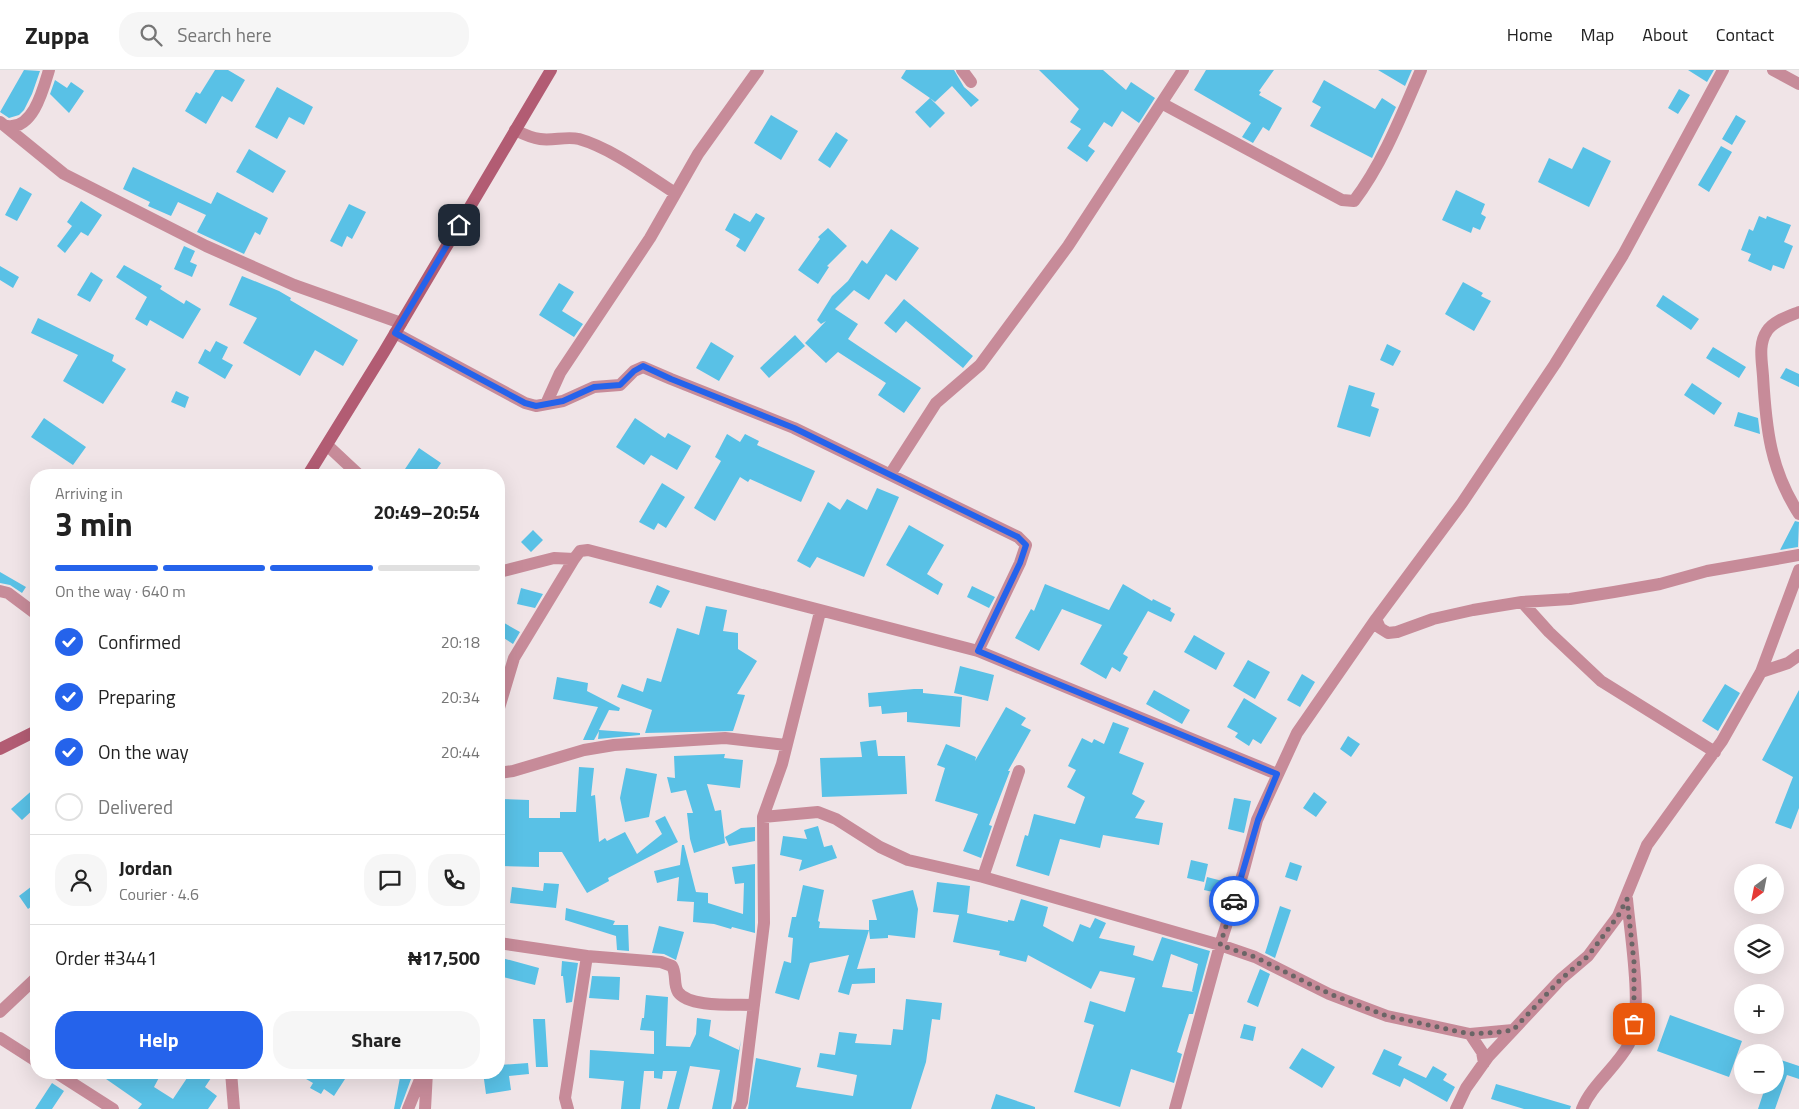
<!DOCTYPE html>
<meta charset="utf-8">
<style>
body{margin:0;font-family:"Titillium Web",sans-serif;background:#f6f6f6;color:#222;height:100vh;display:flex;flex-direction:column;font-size:19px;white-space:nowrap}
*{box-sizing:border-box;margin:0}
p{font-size:16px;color:#767676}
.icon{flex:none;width:28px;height:28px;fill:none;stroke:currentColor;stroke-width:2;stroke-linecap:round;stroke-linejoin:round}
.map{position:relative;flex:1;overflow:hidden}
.panel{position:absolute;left:30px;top:399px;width:475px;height:610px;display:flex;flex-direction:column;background:#fff;border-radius:20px;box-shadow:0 5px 20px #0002}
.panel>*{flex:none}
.needle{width:32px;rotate:212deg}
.tools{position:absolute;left:1734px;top:794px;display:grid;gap:10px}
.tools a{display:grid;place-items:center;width:50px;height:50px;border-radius:50%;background:#fff;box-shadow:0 5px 20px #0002;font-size:25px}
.pin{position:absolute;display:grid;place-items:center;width:42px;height:42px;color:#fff;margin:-21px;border-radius:10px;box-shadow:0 2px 8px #0006}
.courier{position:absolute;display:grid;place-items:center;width:50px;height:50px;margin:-25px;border:4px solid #2563eb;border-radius:50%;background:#fff;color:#222;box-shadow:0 1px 6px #0007}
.summary em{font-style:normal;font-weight:700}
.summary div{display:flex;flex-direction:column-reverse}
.summary{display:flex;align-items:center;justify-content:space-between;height:85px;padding:0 25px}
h1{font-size:32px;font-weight:700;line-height:38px}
.bar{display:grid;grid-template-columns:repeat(4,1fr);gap:8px 5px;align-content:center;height:60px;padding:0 25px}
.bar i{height:6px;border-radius:4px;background:#e0e0e0}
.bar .active{background:#2563eb}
.bar p{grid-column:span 4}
.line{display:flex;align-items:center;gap:12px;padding:0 25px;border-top:1px solid #e0e0e0}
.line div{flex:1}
.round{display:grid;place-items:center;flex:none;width:52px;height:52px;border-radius:20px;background:#f6f6f6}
ol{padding:0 25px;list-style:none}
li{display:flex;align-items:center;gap:15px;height:55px}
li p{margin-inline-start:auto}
li .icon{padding:5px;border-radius:50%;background:#2563eb;color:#fff;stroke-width:4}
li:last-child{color:#767676}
li i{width:28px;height:28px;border:2px solid #e0e0e0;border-radius:50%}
.action{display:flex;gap:10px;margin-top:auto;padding:10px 25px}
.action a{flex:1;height:58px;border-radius:20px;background:#2563eb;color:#fff;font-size:20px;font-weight:700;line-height:58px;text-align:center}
.action a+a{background:#f6f6f6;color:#222}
header{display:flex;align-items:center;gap:30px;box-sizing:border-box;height:70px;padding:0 25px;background:#fff;border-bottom:1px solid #e0e0e0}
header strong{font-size:24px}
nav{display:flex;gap:28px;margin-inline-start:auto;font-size:18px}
.search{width:350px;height:45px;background:#f6f6f6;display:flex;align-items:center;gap:12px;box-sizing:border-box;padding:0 18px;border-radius:20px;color:#767676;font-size:19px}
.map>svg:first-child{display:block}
.building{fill:#59c1e6;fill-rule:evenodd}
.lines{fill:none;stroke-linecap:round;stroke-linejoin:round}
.minor{stroke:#c78b99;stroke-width:12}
.secondary{stroke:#b25c73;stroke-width:12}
.done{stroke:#6b6566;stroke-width:5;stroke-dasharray:0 9}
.route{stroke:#2563eb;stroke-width:6}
</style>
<header>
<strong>Zuppa</strong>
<div class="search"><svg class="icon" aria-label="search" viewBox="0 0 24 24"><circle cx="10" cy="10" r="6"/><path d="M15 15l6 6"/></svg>Search here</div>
<nav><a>Home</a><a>Map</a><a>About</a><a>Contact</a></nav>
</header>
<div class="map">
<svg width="1799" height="1039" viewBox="0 0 1799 1039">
<rect width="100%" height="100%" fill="#f0e4e7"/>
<path class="building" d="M24 0 40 1 32 24 24 40 19 45 9 48 0 42Z
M215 0H228L245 10 232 32 222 26 206 54 185 41 196 22 200 24Z
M906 0H954L964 17 979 30 971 37 952 16 935 32 930 28 945 43 930 58 915 42 930 28 901 8Z
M1039 0H1103L1126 20 1131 12 1155 28 1139 53 1122 41 1112 57 1104 52 1088 76 1095 81 1087 92 1067 78 1081 59 1070 52 1079 39Z
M1206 0H1274L1259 21 1261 22 1259 25 1282 38 1269 61 1263 57 1253 73 1242 67 1251 53 1194 20Z
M1378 0H1412L1405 16Z
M1688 0H1714L1707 12Z
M55 10 67 18 71 12 84 21 69 43 50 24Z
M1324 10 1375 39 1382 28 1396 37 1372 88 1310 56 1321 37 1312 32Z
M277 17 313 37 304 55 289 47 277 69 255 57Z
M1679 19 1690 25 1678 44 1668 38Z
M771 45 798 61 781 90 754 73Z
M1736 45 1746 51 1732 75 1722 69Z
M836 62 848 70 830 98 818 90Z
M1721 76 1732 82 1709 122 1698 115Z
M1583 77 1611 91 1589 137 1538 112 1549 88 1572 99Z
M249 79 286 101 273 123 236 102Z
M133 97 211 134 217 122 268 148 260 165 255 162 244 184 197 162 206 145 178 132 171 146 148 136 150 132 123 119Z
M20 117 32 124 17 151 5 145Z
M1456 120 1485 134 1481 144 1486 147 1480 160 1473 157 1471 163 1442 150Z
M81 131 102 145 88 166 81 162 65 183 57 176 72 156 67 152Z
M349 134 366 142 352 169 347 166 342 177 330 171Z
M734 143 750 152 756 143 765 148 745 182 736 176 740 169 725 160Z
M1759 146 1766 149 1767 146 1791 155 1784 172 1793 176 1784 199 1773 195 1771 201 1748 191 1751 184 1741 180 1749 159 1753 161Z
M828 158 847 176 827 196 829 197 818 214 798 200 820 169 818 167Z
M891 159 919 178 896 211 886 204 869 230 854 220 835 239 858 254 848 269 921 318 904 343 878 325 886 313 838 282 826 293 805 273 826 251 821 254 817 250 832 226 848 211 862 190 867 194Z
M184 176 195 181 190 192 197 195 192 207 174 199Z
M124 195 162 216 160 219 184 234 186 230 201 239 183 269 150 250 147 256 135 249 147 227 116 207Z
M0 196 19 207 13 218 0 210Z
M91 202 103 210 90 232 77 225Z
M242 206 279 221 291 228 290 230 358 270 343 296 315 280 300 306 243 273 257 248 229 235Z
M1463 212 1483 223 1481 226 1491 231 1474 261 1445 244Z
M559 213 574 222 562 241 583 254 574 267 539 245Z
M1663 225 1699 249 1691 260 1656 236Z
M904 229 973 286 963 298 906 251 896 263 884 253Z
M38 248 114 285 112 291 126 299 103 334 63 311 78 285 31 263Z
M795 265 805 276 769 308 760 298Z
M216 271 228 277 222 289 233 295 225 309 198 293 205 279 210 282Z
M711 272 734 286 719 311 696 298Z
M1387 274 1401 281 1393 296 1380 290Z
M1713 277 1746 297 1739 308 1706 288Z
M1786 298 1799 304V317L1780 308Z
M1692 313 1722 333 1714 345 1684 325Z
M1349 315 1375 323 1371 336 1379 339 1370 367 1337 357Z
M176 321 189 327 185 338 171 332Z
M1738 342 1758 348 1760 364 1734 356Z
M44 348 86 377 73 395 31 367Z
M635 348 665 368 668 363 691 376 677 400 651 385 644 395 616 377Z
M727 364 740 372 745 364 759 371 757 375 815 401 801 432 750 409 748 412 740 407 715 451 694 438 721 391 715 387Z
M419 378 441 393 433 405H401Z
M662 413 685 427 666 458 658 453 654 460 639 452Z
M877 418 899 427 864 507 817 487 810 498 797 491 828 432 840 440 847 429 867 440Z
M1795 451 1799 452 1798 477 1780 480Z
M909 455 944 475 927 504 943 514 938 525 886 495Z
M533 460 543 470 531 482 521 472Z
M0 502 26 517 22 523 10 515 0 513Z
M1045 514 1109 540 1123 514 1152 531 1153 529 1171 538 1170 541 1175 544 1171 552 1148 541 1123 584 1128 587 1120 602 1112 597 1106 609 1080 594 1102 555 1062 539 1039 581 1015 568 1031 539 1034 541Z
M657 515 670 521 661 538 649 533Z
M972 516 995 527 989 538 967 527Z
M521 518 543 524 535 538 517 534Z
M706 536 727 540 723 561 738 563V579L757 591 737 624 745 625 733 661 645 663 652 640 617 627 622 614 643 622 647 608 661 612 677 558 699 565Z
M499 550 520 562 513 574 499 565Z
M1194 565 1225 583 1216 600 1184 582Z
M1248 590 1270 602 1255 629 1233 616Z
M960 596 994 605 988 631 954 623Z
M1302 604 1315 612 1300 637 1287 630Z
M557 607 588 613 587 621 620 638 619 641 609 640 599 660 640 663V665L598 669 599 661 594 670H583L598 637 553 629Z
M1725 614 1740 623 1718 661 1702 651Z
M914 619H923V623L962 627 960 657 907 652V642L882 644 881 636 869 637 868 623Z
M1154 620 1190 640 1182 654 1146 634Z
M1799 620V738L1791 759 1775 753 1793 707 1762 690Z
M1244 628 1277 648 1261 674 1253 669 1249 676 1235 667 1238 663 1227 657Z
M1006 637 1026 648 1021 655 1031 660 1008 701H1010L989 755 992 756 981 788 963 781 978 744 935 731 945 698 937 695 946 674 976 687 975 691Z
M1113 652 1129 658 1119 683 1144 693 1132 724 1145 731 1135 748 1163 753 1159 775 1103 765 1100 778 1060 769 1049 806 1016 796 1025 765 1028 766 1034 744 1075 754 1085 727 1067 717 1076 700 1068 696 1082 668 1092 673 1094 669 1104 674Z
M1348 666 1360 674 1351 687 1340 679Z
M876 670 878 686H905L907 724 822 727 820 688 862 687 860 672Z
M725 684 724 688 743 690 740 718 707 714 715 741 721 740 725 773 694 783 690 769 687 743H693L686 720 671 723 667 707 675 708 674 686Z
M579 697 594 698 591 726 595 725 599 772 605 768 607 771 625 762 637 784 662 764 655 751 665 746 678 772 608 808 609 811 587 823 562 782H539V797L499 796V729L529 730V748H560V742H576Z
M626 698 657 704 649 747 625 752 620 728Z
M36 717V737L22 750 11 739Z
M1314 722 1327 732 1316 747 1303 738Z
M1234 728 1251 731 1244 763 1228 759Z
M818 756 824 777 832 775 837 788 799 801 802 790 780 785 783 766 807 769 804 760Z
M755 757V771L729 776 725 767 741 758Z
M682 775H684L696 822 708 823V833L743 844 744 813 735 814 732 797 755 794V863L732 857 731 859 714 854 693 852 694 832 677 831 679 807 657 813 654 801 680 795Z
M1191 790 1208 794 1204 812 1187 808Z
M1290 792 1302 796 1297 811 1285 807Z
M1207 807 1230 813 1226 825 1204 820Z
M937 812 970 816 967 843 1008 852V850L1014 851 1021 829 1048 837 1043 856 1073 872 1080 854 1090 858 1095 848 1106 853 1099 868 1135 876 1133 885 1153 891 1162 867 1210 881 1193 944H1189L1177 982 1182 984 1174 1013 1131 999 1120 1037 1074 1022 1094 955 1084 952 1090 931 1125 942 1135 908 1100 901 1091 919 1028 885 1026 892 999 885 1000 881 953 872 959 845 933 842ZM1171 884 1198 894 1192 921 1194 922 1162 917Z
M36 813V833L28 839 19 826Z
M544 813 559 814 556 838 510 833 512 817 543 821Z
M803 815 824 820 818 851 820 852 819 858 869 860V850H877L872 830 913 820 918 839 915 868 888 865V868L870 869 869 860 857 899 875 898V913L852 914 849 925 838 922 849 885 810 893 799 930 775 923 784 891 791 893 793 868 788 867 792 847H796Z
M1280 836 1291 840 1275 888 1265 883Z
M566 838 615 851 613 855H628L629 881 617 880 616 866 565 850Z
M659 856 684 862 676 890 664 884 652 883Z
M502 888 539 898 535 915 499 906Z
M562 891 578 893 572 932 566 933 563 906H561Z
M1260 899 1270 904 1258 937 1247 932Z
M592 906 620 907 619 930 589 928Z
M646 925 668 927 666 976 690 977 696 964 697 948 711 950 709 966 739 980 741 970 731 1039H712L720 1000 690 996 679 1039H667L677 1001H663L662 1009 654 1008V1001H644L640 1039H621L624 1011 589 1008 590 980 654 984V961L640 960 642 948H644Z
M906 929 942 933 940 950 932 949 926 992 911 1039H748L756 988 801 998 796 1017 853 1026 857 1005 817 997 820 983 835 985 839 962 857 964 855 973 891 975 893 959 903 960Z
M1670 945 1742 971 1729 1007 1657 981Z
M533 949H545L548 997H536Z
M1244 954 1256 957 1253 971 1240 968Z
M1302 978 1335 997 1322 1018 1289 998Z
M1384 979 1402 987 1398 995 1426 1008 1433 996 1447 1004 1443 1010 1455 1017 1447 1032 1404 1008 1400 1017 1372 1004Z
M1775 988 1799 996V1009L1787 1005 1775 1039H1758L1766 1015H1775Z
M528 993 529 1004 509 1006 511 1020 486 1024 483 1002H499V995Z
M96 1002H162L154 1017 173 1029 191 1002H215L205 1017 217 1026 208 1039H138L142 1034Z
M294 1002H336L345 1009 334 1026 324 1019 321 1024 310 1018 313 1013Z
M401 1002H417L411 1009 400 1039H394Z
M52 1013 64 1021 52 1039H35Z
M1496 1014 1571 1036 1570 1039H1524L1491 1029Z
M996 1024 1035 1037V1039H991Z"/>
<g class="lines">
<path class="minor" d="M962 0 971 12
M1773 0 1799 14
M1163 34 1342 130 1354 131C1383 93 1402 44 1421 0
M0 52 64 104 206 176 294 215 401 253
M7 56C33 60 43 20 49 0
M515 60C523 64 532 68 540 69 553 71 566 66 579 69 611 78 647 105 675 123
M1799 242C1789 246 1773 251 1767 261 1758 274 1762 291 1763 306 1766 358 1770 399 1799 444
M395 263 525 333 536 336 563 331 594 317 620 315 634 301 643 297 671 309 794 358 1018 467 1026 475 1020 493 978 581
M546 334 560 303 650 168 698 84 758 0
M328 376 359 405
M891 403 936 333 980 295 1068 176 1183 0
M499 502 554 488 574 489
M0 521 8 523 36 544
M1522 532 1549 562 1601 611 1715 682
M1376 549 1380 558 1388 563 1397 562 1433 549 1473 540 1522 532 1570 529 1614 522 1660 514 1707 501 1799 485
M1761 602 1788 593 1799 585
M499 638 514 588 574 489 580 481 588 480 978 581 1277 704
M499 703 513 701 584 680 614 675 725 668 786 675
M763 747 818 742 836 749 880 777 908 790 983 807 1220 875 1255 887 1329 924 1387 946 1470 964 1513 960
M983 807 1019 701
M499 873 587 886 661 892 672 896C677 904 673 914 678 922 689 938 736 934 754 935
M0 942 36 908
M1470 964 1482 982 1484 993
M0 968 36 991
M55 1002 113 1039
M231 1002 234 1039
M408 1039 419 1012 427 1003
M425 1039 427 1002
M568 1039 565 1028 587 886
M739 1039 742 1032 764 853 763 747 782 694 820 542
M1175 1039 1220 875 1243 803 1257 750 1297 663 1376 549 1462 433 1555 294 1623 185 1723 0
M1456 1039 1466 1018 1488 987 1561 909 1588 886 1618 846 1647 775 1722 671 1761 602 1799 500
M1582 1039C1592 1014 1616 998 1629 974 1644 945 1630 863 1627 829"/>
<path class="secondary" d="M308 405 384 282 551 0
M0 679 36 661"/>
</g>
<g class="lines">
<path class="done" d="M1234 831 1220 875 1255 887 1330 924 1387 946 1470 964 1501 962 1513 960 1561 909 1588 886 1618 846 1627 829 1634 892V954"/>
<path class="route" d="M459 155 395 263 525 333 536 336 563 331 594 317 620 315 634 301 643 296 671 309 794 358 1018 467 1026 475 1020 493 978 581 1277 704 1258 750 1234 831"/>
</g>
</svg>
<div class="tools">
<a><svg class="needle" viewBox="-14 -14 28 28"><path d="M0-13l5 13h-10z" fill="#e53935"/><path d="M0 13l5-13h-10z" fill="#767676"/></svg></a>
<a><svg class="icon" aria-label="layers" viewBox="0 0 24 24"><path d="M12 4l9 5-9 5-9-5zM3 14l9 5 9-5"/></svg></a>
<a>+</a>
<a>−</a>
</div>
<div class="pin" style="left:1634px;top:954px;background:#ea580c"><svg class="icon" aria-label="bag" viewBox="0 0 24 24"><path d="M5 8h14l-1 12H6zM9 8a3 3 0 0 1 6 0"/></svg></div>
<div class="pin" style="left:459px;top:155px;background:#1f2937"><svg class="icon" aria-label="home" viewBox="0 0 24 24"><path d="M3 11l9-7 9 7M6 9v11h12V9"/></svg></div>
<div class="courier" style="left:1234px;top:831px"><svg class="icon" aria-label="car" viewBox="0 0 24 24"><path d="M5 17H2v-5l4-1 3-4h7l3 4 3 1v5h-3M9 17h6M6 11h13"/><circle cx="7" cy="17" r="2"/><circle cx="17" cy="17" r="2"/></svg></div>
<section class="panel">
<div class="summary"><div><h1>3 min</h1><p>Arriving in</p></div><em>20:49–20:54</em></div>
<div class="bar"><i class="active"></i><i class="active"></i><i class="active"></i><i></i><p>On the way · 640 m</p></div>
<ol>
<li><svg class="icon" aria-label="check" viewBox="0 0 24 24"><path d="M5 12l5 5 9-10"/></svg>Confirmed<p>20:18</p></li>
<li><svg class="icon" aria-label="check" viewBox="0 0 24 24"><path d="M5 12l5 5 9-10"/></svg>Preparing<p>20:34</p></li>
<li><svg class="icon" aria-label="check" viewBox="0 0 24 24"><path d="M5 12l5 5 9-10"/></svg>On the way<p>20:44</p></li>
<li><i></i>Delivered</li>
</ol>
<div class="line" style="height:90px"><a class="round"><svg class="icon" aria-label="person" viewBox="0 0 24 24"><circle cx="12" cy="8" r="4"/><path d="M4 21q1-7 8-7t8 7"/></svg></a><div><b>Jordan</b><p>Courier · 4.6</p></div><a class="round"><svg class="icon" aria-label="chat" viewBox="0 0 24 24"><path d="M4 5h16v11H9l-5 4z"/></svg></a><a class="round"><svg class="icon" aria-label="phone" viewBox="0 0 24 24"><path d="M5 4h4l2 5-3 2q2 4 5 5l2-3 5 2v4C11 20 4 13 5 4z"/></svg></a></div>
<div class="line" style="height:65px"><div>Order #3441</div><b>₦17,500</b></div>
<div class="action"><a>Help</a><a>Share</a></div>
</section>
</div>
